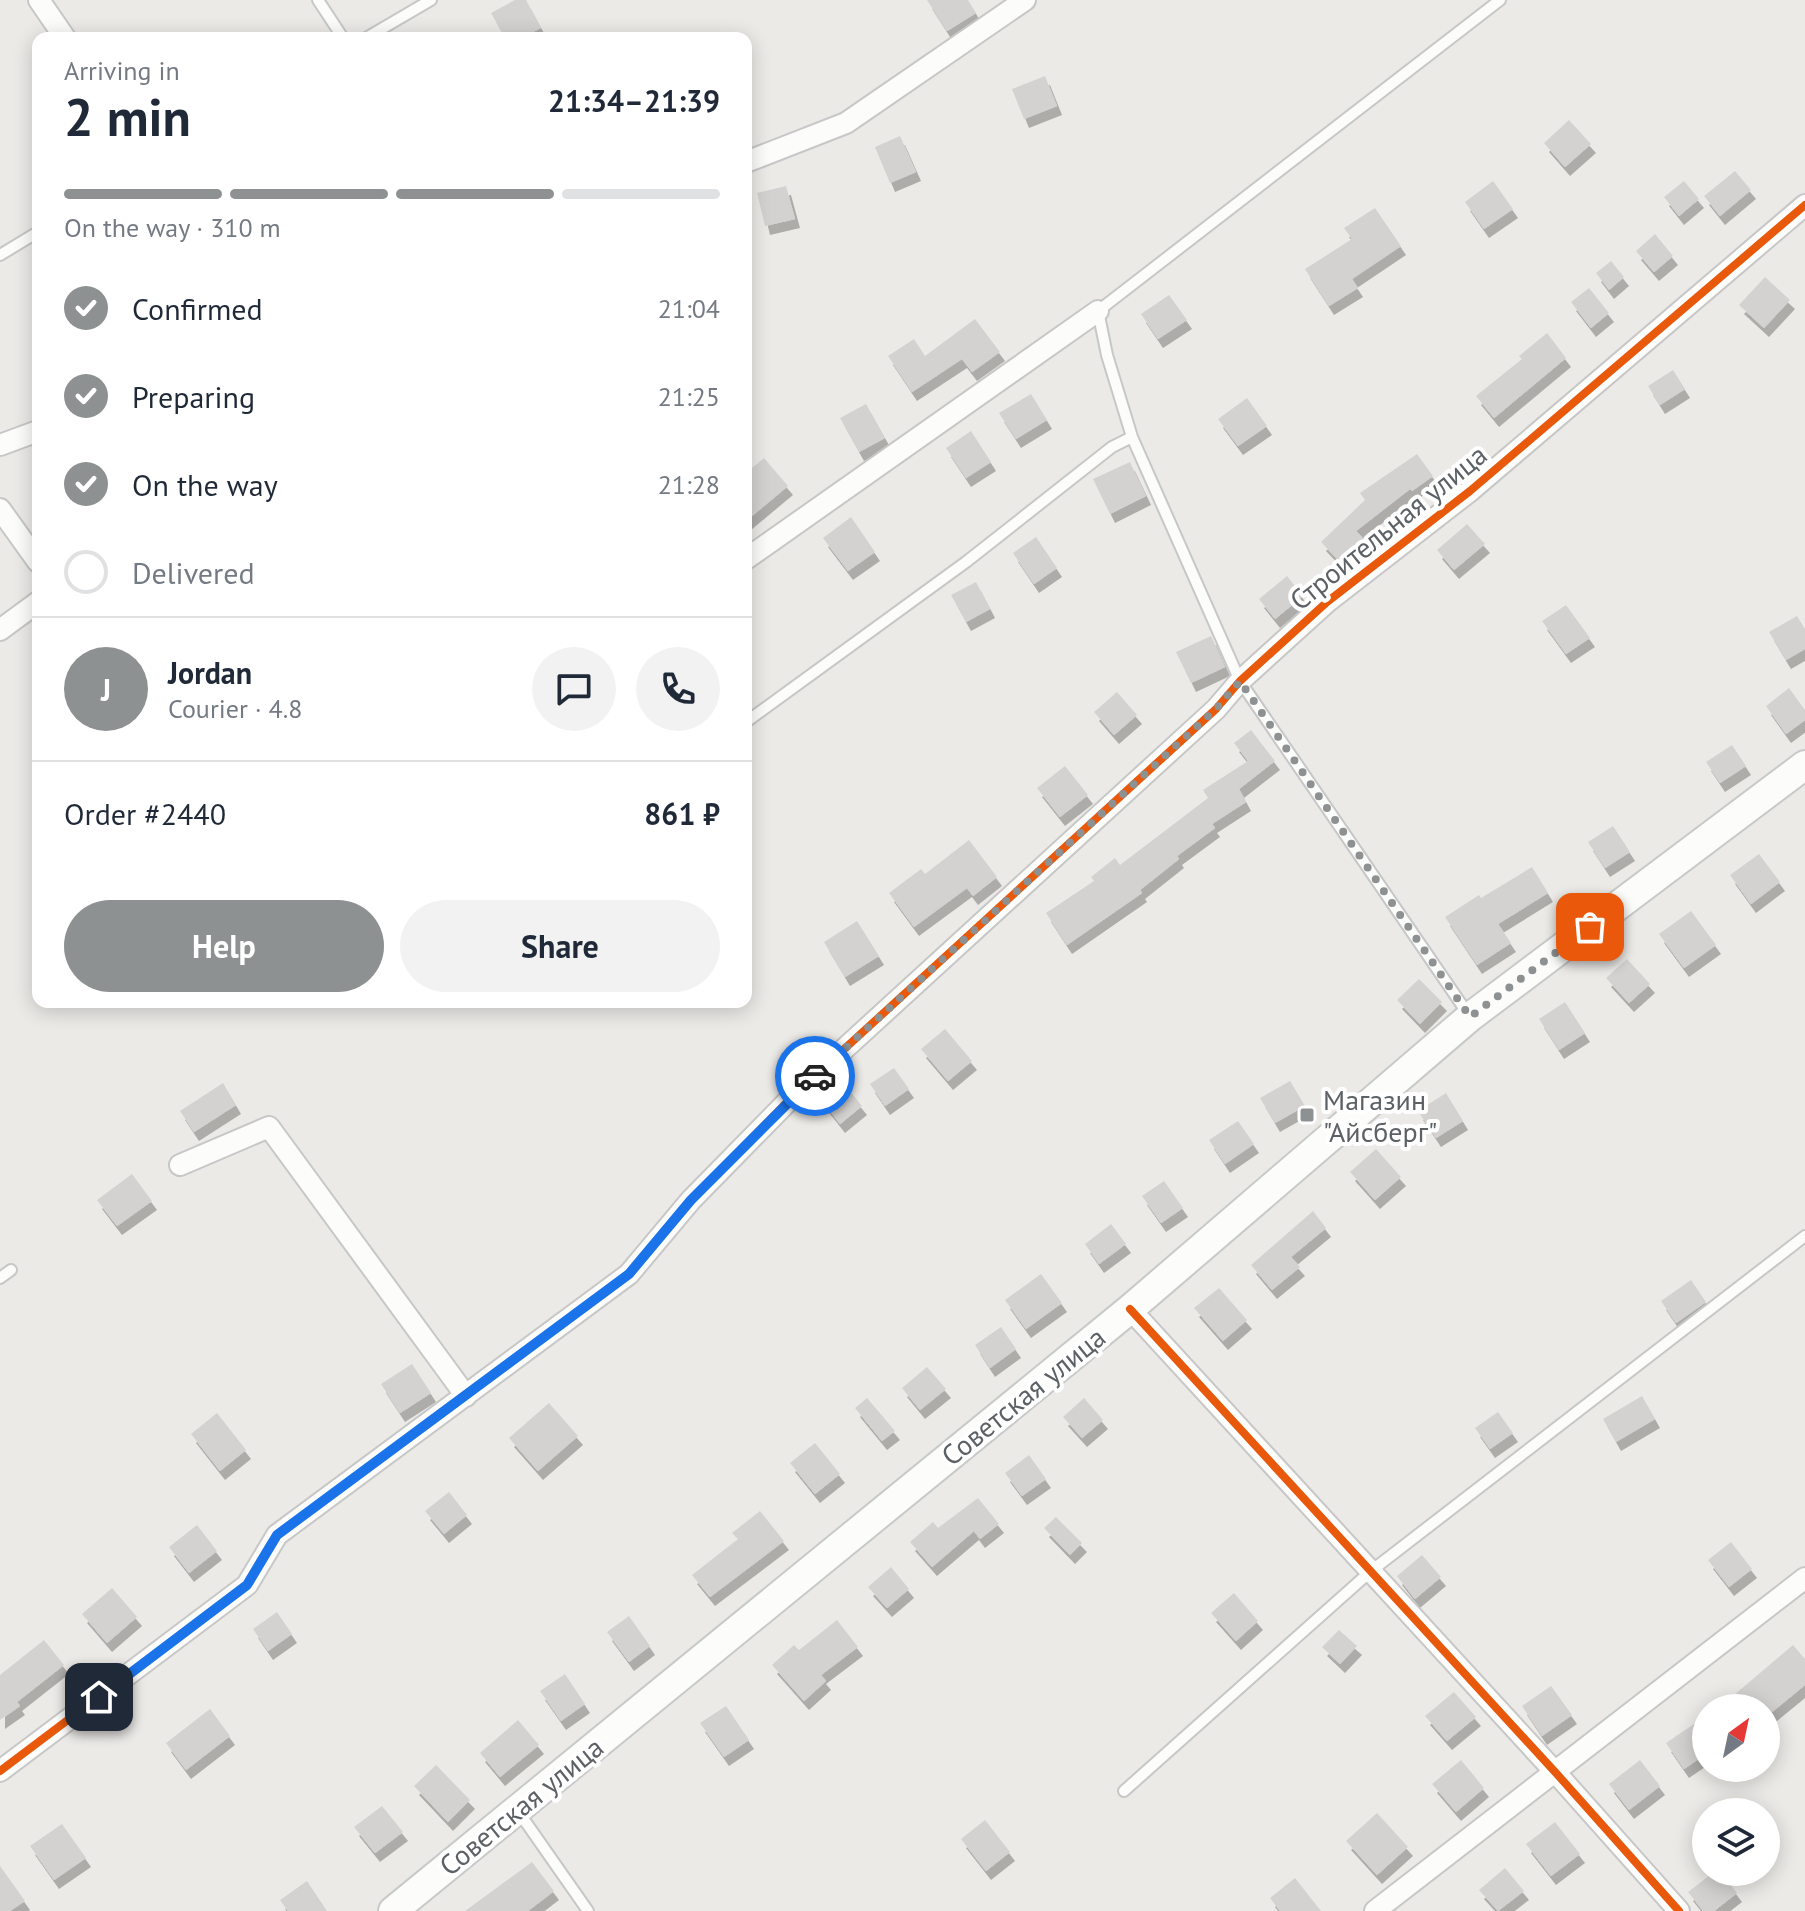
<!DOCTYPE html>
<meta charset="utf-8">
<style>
body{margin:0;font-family:"PT Sans",sans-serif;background:#f2f2f3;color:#1f2937;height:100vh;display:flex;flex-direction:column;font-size:30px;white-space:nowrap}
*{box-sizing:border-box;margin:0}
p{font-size:26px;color:#747a83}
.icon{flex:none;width:44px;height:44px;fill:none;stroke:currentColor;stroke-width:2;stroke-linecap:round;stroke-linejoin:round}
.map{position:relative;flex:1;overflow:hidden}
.panel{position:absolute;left:32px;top:32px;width:720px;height:976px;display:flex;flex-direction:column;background:#fff;border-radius:16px;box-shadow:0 4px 20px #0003}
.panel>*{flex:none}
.needle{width:52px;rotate:33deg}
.controls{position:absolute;left:1692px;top:1694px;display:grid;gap:16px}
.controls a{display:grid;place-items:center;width:88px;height:88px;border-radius:50%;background:#fff;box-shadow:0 4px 20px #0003;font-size:40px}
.pin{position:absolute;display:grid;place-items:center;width:68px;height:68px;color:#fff;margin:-34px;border-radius:16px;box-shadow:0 4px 12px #0006}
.courier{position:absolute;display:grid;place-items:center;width:80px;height:80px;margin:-40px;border:6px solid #1a73e8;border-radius:50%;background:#fff;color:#222;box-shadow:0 2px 10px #0007}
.summary em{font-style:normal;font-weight:800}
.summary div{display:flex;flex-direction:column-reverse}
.summary{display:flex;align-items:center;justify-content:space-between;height:136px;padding:0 32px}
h1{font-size:52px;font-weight:800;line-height:60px}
.bar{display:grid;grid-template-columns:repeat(4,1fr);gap:12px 8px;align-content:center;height:96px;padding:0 32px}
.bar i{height:10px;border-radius:6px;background:#e0e1e3}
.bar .selected{background:#8e9192}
.bar p{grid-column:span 4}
.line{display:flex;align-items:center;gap:20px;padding:0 32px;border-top:2px solid #e0e1e3}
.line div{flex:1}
.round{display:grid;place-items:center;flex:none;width:84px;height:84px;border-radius:42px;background:#f2f2f3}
ol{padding:0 32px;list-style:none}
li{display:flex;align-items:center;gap:24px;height:88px}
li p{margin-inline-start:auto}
li .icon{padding:8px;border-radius:50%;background:#8e9192;color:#fff;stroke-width:4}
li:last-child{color:#747a83}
li i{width:44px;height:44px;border:4px solid #e0e1e3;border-radius:50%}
.primary-button{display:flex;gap:16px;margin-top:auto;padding:16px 32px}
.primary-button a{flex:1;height:92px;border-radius:48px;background:#8e9192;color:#fff;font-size:32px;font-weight:800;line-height:92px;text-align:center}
.primary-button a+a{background:#f2f2f3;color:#1f2937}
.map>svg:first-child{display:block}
.building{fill:#d4d2d1;filter:url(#shadow)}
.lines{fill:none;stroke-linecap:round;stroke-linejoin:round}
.lane-casing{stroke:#c7c7c8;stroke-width:14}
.street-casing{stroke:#c7c7c8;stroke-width:24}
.secondary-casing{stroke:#c8c9c9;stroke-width:32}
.lane{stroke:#fcfcfb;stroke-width:10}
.street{stroke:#fcfcfb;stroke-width:20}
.secondary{stroke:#fcfcfb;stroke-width:28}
.cycleway-casing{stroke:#fff;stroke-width:13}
.cycleway{stroke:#e8590c;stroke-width:8}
.done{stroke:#8e9192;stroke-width:8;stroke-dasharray:0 14.4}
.route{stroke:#1a73e8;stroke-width:10}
.poi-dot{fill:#8e9192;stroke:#fff;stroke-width:3}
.labels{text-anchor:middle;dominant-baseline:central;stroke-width:8;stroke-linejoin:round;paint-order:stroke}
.street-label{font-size:28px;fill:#5c6165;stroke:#fff}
.poi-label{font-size:28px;fill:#5c6165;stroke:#fff;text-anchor:start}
</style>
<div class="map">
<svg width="1805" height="1911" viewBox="0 0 1805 1911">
<defs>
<filter id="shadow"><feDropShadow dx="5" dy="9" stdDeviation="0" flood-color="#0004"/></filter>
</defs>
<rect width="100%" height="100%" fill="#eceae7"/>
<path class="building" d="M515 0H526L541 28 521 38H505L491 13Z
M927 0H968L976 13 947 31Z
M1045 76 1057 106 1024 119 1012 89Z
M1569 120 1591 144 1565 167 1544 143Z
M900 136 916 172 890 183 875 147Z
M1735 171 1751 190 1720 216 1704 196Z
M1493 181 1513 209 1484 229 1465 202Z
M1684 181 1699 199 1679 216 1664 197Z
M786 186 795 219 765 226 757 193Z
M1375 208 1401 246 1352 279 1358 288 1329 306 1305 269 1352 239 1344 228Z
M1655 234 1673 256 1654 272 1636 251Z
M1611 261 1624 277 1609 290 1596 273Z
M1765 277 1790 300 1764 328 1739 305Z
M1589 288 1609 313 1591 328 1571 302Z
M1169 295 1187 320 1158 339 1141 314Z
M975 319 1000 352 972 372 962 359 912 392 888 356 914 339 925 356Z
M1547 333 1566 358 1494 418 1476 396 1522 359 1519 356Z
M1673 370 1685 389 1660 405 1648 386Z
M1031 394 1047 420 1016 439 999 413Z
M1247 398 1267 426 1238 446 1218 419Z
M866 404 885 438 859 452 840 418Z
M971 431 991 462 966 478 946 448Z
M1417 454 1433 476 1412 491 1410 489 1356 531 1364 539 1340 562 1321 542 1365 500 1360 493Z
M764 458 788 486 746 521V473Z
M1130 462 1146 496 1110 514 1093 479Z
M851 517 875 552 848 571 823 538Z
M1467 524 1485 544 1454 570 1437 550Z
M1036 537 1057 568 1034 584 1013 553Z
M1287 576 1303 596 1275 619 1259 599Z
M976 582 990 609 966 622 951 595Z
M1566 605 1590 638 1566 654 1542 621Z
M1797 616 1805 629V649L1786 660 1769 632Z
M1211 636 1225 667 1191 683 1176 652Z
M1789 688 1805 710V720L1786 734 1766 706Z
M1117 692 1137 715 1114 735 1094 712Z
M1251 730 1275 761 1239 789 1246 802 1212 824 1215 828 1177 856 1179 859 1140 890 1142 893 1067 945 1046 913 1094 881 1091 877 1115 858 1120 865 1208 798 1203 790 1248 761 1234 743Z
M1732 745 1746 766 1720 783 1706 762Z
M1065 766 1088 795 1060 817 1037 788Z
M1613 826 1630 852 1605 868 1588 842Z
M969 840 997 877 973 896 967 888 914 927 889 893 921 869 925 874Z
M1759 854 1780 882 1751 904 1730 875Z
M1532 867 1548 893 1498 924 1511 943 1477 965 1445 917 1479 895 1481 898Z
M1691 911 1716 945 1684 968 1659 934Z
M857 921 879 956 845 977 824 942Z
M1627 959 1650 984 1629 1003 1606 978Z
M1419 979 1442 1002 1420 1024 1397 1000Z
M1565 1002 1585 1033 1559 1050 1539 1019Z
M945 1029 972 1061 948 1081 921 1049Z
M894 1068 909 1089 885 1106 870 1084Z
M840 1079 862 1106 840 1124 818 1096Z
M1290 1081 1305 1106 1275 1123 1260 1098Z
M223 1083 236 1105 194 1132 180 1111Z
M1446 1093 1463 1121 1436 1138 1418 1111Z
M1238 1121 1254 1144 1225 1164 1209 1140Z
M1376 1149 1401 1177 1375 1200 1350 1172Z
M132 1174 152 1201 117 1226 97 1200Z
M1164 1181 1183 1208 1161 1223 1142 1196Z
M1313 1211 1326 1228 1291 1257 1300 1267 1272 1290 1251 1265Z
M1111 1224 1126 1244 1099 1264 1085 1244Z
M1041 1274 1062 1303 1026 1329 1005 1300Z
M1691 1280 1706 1302 1676 1323 1661 1301Z
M1219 1288 1247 1320 1223 1341 1194 1308Z
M1001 1327 1016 1349 990 1368 975 1345Z
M412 1364 431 1393 400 1413 381 1384Z
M927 1367 946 1389 920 1410 902 1388Z
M1642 1396 1655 1419 1616 1442 1603 1419Z
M867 1398 895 1431 882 1441 855 1408Z
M1084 1398 1103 1420 1082 1438 1063 1417Z
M549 1403 578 1436 538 1471 509 1438Z
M1498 1412 1513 1433 1490 1449 1475 1428Z
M217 1413 246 1450 220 1471 191 1434Z
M815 1443 840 1474 815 1494 790 1463Z
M1029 1455 1046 1479 1022 1496 1005 1473Z
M449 1492 467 1515 444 1534 425 1511Z
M978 1498 999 1524 980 1539 974 1531 932 1567 910 1542 933 1522 938 1528Z
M760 1511 784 1541 710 1597 692 1575 738 1539 732 1533Z
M1056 1517 1082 1543 1070 1555 1044 1528Z
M197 1525 217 1551 189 1573 169 1547Z
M1731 1542 1752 1569 1729 1587 1708 1560Z
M1422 1555 1441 1577 1415 1599 1397 1576Z
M891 1567 909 1589 887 1608 868 1587Z
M112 1588 137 1617 107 1643 82 1614Z
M1234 1593 1258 1621 1236 1641 1211 1613Z
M277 1612 292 1634 268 1651 253 1629Z
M629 1616 650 1646 629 1662 607 1632Z
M837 1620 858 1647 821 1675 826 1681 804 1701 772 1665 794 1645 799 1650Z
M1339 1630 1357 1646 1340 1664 1322 1647Z
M44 1640 64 1665 17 1702 20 1706 0 1720V1675Z
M1793 1645 1805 1659V1685L1766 1717V1708H1744L1734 1695Z
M565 1674 585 1704 561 1721 540 1691Z
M1551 1686 1572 1715 1542 1736 1522 1706Z
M1454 1692 1476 1717 1447 1741 1425 1716Z
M726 1706 749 1740 724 1757 700 1723Z
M210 1709 230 1736 186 1770 166 1743Z
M518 1720 539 1745 500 1777 480 1753Z
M1694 1724 1706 1742V1754L1684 1769 1666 1743Z
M1461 1760 1484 1788 1456 1812 1432 1784Z
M1640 1760 1660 1786 1629 1810 1609 1784Z
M436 1765 470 1800 448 1822 414 1786Z
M382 1806 403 1832 375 1853 354 1827Z
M1377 1813 1408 1847 1377 1875 1346 1841Z
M985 1820 1010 1852 986 1871 961 1839Z
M1555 1822 1580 1854 1551 1876 1526 1844Z
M62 1824 86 1858 54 1880 30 1846Z
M532 1862 554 1891 528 1911H465Z
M0 1866 25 1901 10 1911H0Z
M1505 1868 1524 1891 1498 1911 1479 1890Z
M1714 1872H1721L1737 1893 1714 1911H1703L1688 1892Z
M1295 1878 1321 1911H1280L1270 1898Z
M307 1881 327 1911H288L280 1900Z"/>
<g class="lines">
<defs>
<path id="lane" d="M318 0 343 38
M366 38 431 0
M0 255 38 232
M746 722 966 562 1112 447 1132 437
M1468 1014 1240 681 1132 437 1107 355 1098 311 1500 0
M0 1278 11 1270
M1124 1791 1371 1571 1805 1236
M518 1811 588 1911"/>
<path id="street" d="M39 0 65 38
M746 162 846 123 1025 0
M0 445 38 431
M0 509 38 562
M746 559 1098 311
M0 630 38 602
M180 1165 269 1127 466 1396
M1130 1309 1556 1773 1679 1911
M0 1771 247 1585 277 1535 629 1274 691 1200 795 1094 1216 709 1240 681 1327 602 1470 491 1805 205
M1375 1911 1805 1578"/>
<path id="secondary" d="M393 1911 1130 1309 1470 1017 1805 765"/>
</defs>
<use href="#lane" class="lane-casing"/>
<use href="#street" class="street-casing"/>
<use href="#secondary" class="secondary-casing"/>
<use href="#lane" class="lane"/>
<use href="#street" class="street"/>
<use href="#secondary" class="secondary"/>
<defs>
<path id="cycleway" d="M1130 1309 1556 1773 1679 1911
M0 1771 247 1585 277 1535 629 1274 691 1200 795 1094 1216 709 1240 681 1327 602 1470 491 1805 205"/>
</defs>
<use href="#cycleway" class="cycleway-casing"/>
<use href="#cycleway" class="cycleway"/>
</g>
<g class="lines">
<path class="done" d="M815 1076 1216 709 1240 681 1470 1017 1590 927"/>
<path class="route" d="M99 1697 247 1585 277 1535 629 1274 691 1200 815 1076"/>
</g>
<rect class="poi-dot" x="1299" y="1107" width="16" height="16" rx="4"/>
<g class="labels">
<g class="street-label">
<text transform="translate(1388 527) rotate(-39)">Строительная улица</text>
<text transform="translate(1023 1396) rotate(-39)">Советская улица</text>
<text transform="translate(521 1806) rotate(-39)">Советская улица</text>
</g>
<g class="poi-label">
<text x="1323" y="1099">Магазин<tspan x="1323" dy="32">"Айсберг"</tspan></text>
</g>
</g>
</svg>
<div class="controls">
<a><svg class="needle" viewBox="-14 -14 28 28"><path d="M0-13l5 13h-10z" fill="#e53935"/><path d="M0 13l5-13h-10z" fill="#747a83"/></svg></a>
<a><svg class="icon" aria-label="layers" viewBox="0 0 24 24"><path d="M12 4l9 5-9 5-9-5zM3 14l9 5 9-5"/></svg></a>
</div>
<div class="pin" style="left:1590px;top:927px;background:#ea580c"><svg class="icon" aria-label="bag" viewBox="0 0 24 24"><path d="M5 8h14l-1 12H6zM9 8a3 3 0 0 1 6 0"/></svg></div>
<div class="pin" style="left:99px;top:1697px;background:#1f2937"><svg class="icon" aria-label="home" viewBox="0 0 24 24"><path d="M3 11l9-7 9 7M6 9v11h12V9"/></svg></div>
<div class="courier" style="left:815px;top:1076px"><svg class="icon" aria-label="car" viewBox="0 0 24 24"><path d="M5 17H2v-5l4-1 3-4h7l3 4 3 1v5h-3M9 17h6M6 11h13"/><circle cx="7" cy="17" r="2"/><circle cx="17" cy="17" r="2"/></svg></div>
<section class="panel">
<div class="summary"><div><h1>2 min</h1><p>Arriving in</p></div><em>21:34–21:39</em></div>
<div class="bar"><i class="selected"></i><i class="selected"></i><i class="selected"></i><i></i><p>On the way · 310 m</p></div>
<ol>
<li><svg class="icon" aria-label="check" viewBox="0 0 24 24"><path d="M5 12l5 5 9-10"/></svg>Confirmed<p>21:04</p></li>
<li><svg class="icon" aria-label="check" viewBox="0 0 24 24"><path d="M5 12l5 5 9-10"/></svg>Preparing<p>21:25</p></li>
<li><svg class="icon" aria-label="check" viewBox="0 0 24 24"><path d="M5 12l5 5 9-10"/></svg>On the way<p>21:28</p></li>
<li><i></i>Delivered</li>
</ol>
<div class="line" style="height:144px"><b class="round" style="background:#8e9192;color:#fff">J</b><div><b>Jordan</b><p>Courier · 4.8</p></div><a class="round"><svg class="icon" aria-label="chat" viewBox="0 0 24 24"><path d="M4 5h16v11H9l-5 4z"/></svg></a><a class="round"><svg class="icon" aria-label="phone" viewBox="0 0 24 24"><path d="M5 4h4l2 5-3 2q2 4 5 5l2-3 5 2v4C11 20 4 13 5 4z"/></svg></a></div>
<div class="line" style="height:104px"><div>Order #2440</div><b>861 ₽</b></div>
<div class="primary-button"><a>Help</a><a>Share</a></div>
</section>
</div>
